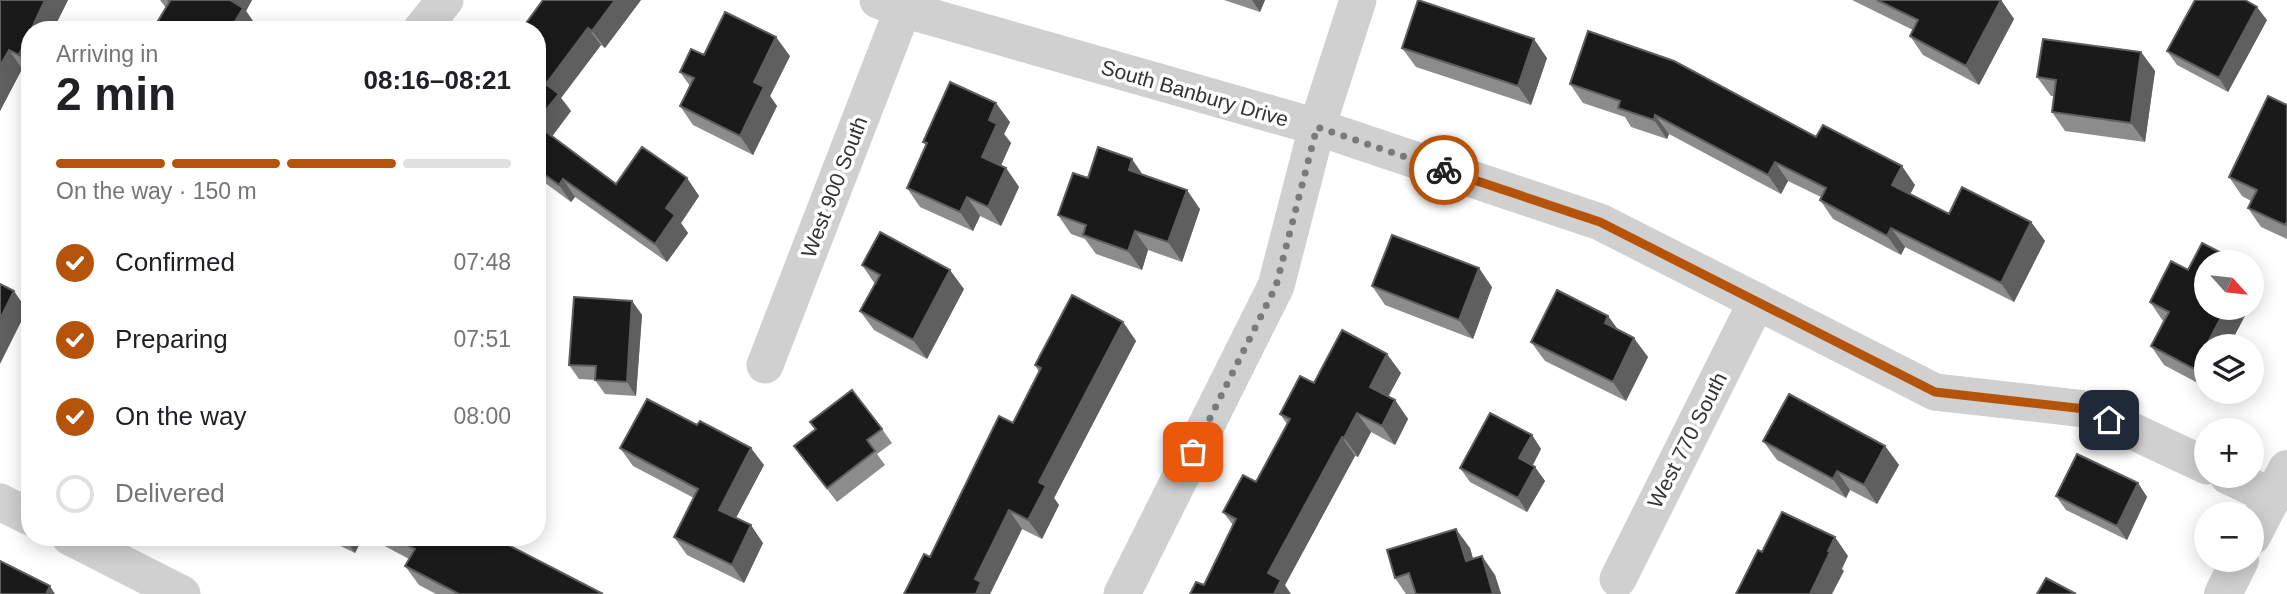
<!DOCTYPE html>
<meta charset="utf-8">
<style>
body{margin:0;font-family:Helvetica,sans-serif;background:#f2f2f2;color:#202124;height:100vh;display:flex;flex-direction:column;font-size:26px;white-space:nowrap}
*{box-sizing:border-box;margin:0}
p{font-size:23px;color:#757577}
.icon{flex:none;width:38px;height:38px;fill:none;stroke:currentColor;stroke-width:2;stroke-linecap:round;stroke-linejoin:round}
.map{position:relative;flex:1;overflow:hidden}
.panel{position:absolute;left:21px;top:21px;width:525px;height:525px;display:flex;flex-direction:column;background:#fff;border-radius:28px;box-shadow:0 4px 18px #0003}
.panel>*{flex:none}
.needle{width:46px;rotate:117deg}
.buttons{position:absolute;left:2194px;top:250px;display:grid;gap:14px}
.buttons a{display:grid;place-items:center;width:70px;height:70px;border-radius:50%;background:#fff;box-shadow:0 4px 18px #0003;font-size:35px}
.pin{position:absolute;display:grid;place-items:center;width:60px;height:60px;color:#fff;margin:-30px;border-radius:14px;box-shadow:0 4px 10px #0006}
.courier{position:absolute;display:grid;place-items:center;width:70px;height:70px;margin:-35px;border:5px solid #b45309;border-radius:50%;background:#fff;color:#222;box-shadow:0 2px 9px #0007}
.head em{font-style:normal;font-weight:800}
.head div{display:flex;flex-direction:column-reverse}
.head{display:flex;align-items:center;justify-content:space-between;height:119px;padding:0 35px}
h1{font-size:46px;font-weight:800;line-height:52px}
.bar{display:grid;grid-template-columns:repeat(4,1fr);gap:10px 7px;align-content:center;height:84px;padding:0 35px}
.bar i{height:9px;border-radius:5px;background:#e0e0e0}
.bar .active{background:#b45309}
.bar p{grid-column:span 4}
ol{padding:0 35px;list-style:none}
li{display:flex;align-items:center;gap:21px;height:77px}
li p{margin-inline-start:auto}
li .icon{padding:7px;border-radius:50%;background:#b45309;color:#fff;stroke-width:4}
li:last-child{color:#757577}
li i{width:38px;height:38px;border:4px solid #e0e0e0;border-radius:50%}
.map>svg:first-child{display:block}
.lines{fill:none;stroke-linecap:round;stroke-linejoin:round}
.minor{stroke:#d0d0d0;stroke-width:37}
.tertiary{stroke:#d0d0d0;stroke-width:38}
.wall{fill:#8c8c8c}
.shaded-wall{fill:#5f5f5f}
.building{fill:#1a1a1a;stroke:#5f5f5f;stroke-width:2}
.done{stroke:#7a7a7a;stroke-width:7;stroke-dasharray:0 12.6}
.route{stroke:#b45309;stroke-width:9}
.labels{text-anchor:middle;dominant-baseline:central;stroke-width:7;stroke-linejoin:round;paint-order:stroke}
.street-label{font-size:21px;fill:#333;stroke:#fff}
</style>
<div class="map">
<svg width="2287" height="594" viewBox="0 0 2287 594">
<rect width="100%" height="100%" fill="#fff"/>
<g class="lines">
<path class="minor" d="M878 0 903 9 1317 127 1600 222 1935 392 2085 409 2207 466
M421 30 445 0
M765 365 903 9
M2228 476 2273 497
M0 502 30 517
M70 537 182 594
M1618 579 1757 301
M1122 594 1276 286 1317 127 1358 0"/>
<path class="tertiary" d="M2252 536 2287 469
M2223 594 2240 560"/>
</g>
<path class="wall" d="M0 0H68L53 30H30V73L22 69 0 111Z
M160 0H252L246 11 257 27 255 30H164L158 21 166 8Z
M641 0 605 48 601 45 561 98 571 111 552 136 616 184 687 178 699 196 681 223 688 233 667 262 575 197 571 202 537 177V30Z
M1224 0H1265L1260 12Z
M1852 0H2001L2014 19 1979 85 1923 55 1910 36 1913 30Z
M2267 20 2228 92 2177 65 2167 51Z
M1402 48 1547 58 1531 105 1416 67Z
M2141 52 2155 71 2145 142 2065 131 2052 112 2054 96H2051L2037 77Z
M704 55 790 56 770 96 777 106 753 155 693 125 680 106 690 86 680 72Z
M1570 84 1816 137 1915 185 1910 194 1949 214 2031 222 2045 241 2014 302 1905 247 1901 255 1833 219 1820 200 1821 197 1788 181 1781 194 1669 134 1667 139 1631 127 1625 117 1583 103Z
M2287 105V239L2261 227 2248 208 2251 201 2242 196 2229 177Z
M1010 122 1004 134 1011 143 1001 166 1006 168 1019 187 1001 226 980 216 973 231 920 207 907 188 926 146 923 142Z
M1143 175 1200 209 1182 262 1148 250 1142 270 1096 254 1085 239 1071 234 1058 215 1088 178Z
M862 265 964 289 927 359 874 330 860 311 875 284Z
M1372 286 1492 287 1473 339 1385 305Z
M632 301 642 315 636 396 605 394 595 380 579 379 569 365Z
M2150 302 2249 308 2229 346H2207V388L2164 365 2151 346 2163 321Z
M1608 316 1618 330 1648 357 1626 401 1545 361 1531 342Z
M1123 322 1136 341 1054 498 1059 505 1042 539 1022 529 990 594H904L930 557 1013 423 1039 372 1035 365Z
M1401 373 1388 397 1395 400 1408 419 1395 445 1371 432 1358 457 1355 456 1285 585H1204L1233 525 1223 512 1256 482 1287 424 1280 414 1314 383Z
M810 422 882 429 892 443 877 454 885 465 837 502 794 446 815 430Z
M1532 435 1541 449 1533 465 1545 481 1527 512 1470 482 1460 468Z
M1763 441 1885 446 1899 465 1877 504 1850 490 1846 498 1777 460Z
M620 448 764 465 736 518 763 543 744 583 687 555 674 537 694 498 633 466Z
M2138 483 2147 497 2127 540 2066 510 2056 496Z
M322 537H363L355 553Z
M368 537H493L603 594H436L419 585 405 566 409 559Z
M1470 548 1473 559 1495 575 1501 594H1406L1395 578Z"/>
<path class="shaded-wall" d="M45 0H68L53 30H31Z
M229 0H252L246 11 257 27 255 30H230Z
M615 0H641L605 48 592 31Z
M1252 0H1265L1260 12Z
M2001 0 2014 19 1979 85 1966 66Z
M2257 7 2267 20 2228 92 2219 78Z
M588 28 601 45 561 98 571 111 548 142 537 127V121L546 84Z
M30 32V70L19 55Z
M776 37 790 56 770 96 777 106 753 155 740 136 754 82Z
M1534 39 1547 58 1531 105 1518 86Z
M9 50 22 69 0 111V66Z
M2141 52 2155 71 2145 142 2131 123Z
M996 103 1010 122 1004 134 1011 143 996 176 982 157 989 120Z
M1655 115 1669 134 1667 139 1654 120Z
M1132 159 1145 178 1129 170Z
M1775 162 1788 181 1781 194 1768 175Z
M1902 166 1915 185 1905 204 1892 185Z
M1006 168 1019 187 1001 226 988 207Z
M687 178 699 196 681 223 688 233 667 262 655 244 666 208Z
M563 179 575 197 571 202 559 185Z
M1187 190 1200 209 1182 262 1168 242Z
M967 197 980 216 973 231 960 212Z
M2031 222 2045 241 2014 302 2001 283Z
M1891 228 1905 247 1901 255 1887 236Z
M1135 231 1148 250 1142 270 1128 251Z
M1479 268 1492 287 1473 339 1459 320Z
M950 270 964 289 927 359 913 340Z
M2252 274 2261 286 2252 303Z
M14 291 27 310 0 364V319Z
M632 301 642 315 636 396 627 382Z
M2226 308H2249L2229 346H2207V387L2194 369Z
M1608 316 1622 335 1605 323Z
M1123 322 1136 341 1054 498 1059 505 1042 539 1028 520 1039 482Z
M1634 338 1648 357 1626 401 1613 382Z
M1387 354 1401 373 1383 406 1370 387Z
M1395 400 1408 419 1395 445 1382 426Z
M1357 413 1371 432 1358 457 1344 438Z
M1532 435 1541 449 1529 472 1519 458Z
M1342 437 1355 456 1285 585 1291 594H1274L1268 573Z
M1885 446 1899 465 1877 504 1864 485Z
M751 448 764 465 731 527 719 510Z
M1535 467 1545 481 1527 512 1518 498Z
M1837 471 1850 490 1846 498 1833 479Z
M2138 483 2147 497 2127 540 2117 526Z
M1009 510 1022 529 990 594H976L975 579Z
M751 525 763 543 744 583 732 565Z
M1456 529 1470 548 1479 580 1466 561Z
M344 537H363L355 553Z
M1835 537 1848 556 1842 569 1844 571 1832 594H1810Z
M1482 556 1495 575 1501 594H1493Z
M50 586 55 594H48L47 592Z"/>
<path class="building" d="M0 0H45L31 30H30L19 55 9 50 0 66Z
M168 0H230L243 8 230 30H173L158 21 170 1Z
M543 0H615L592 31 588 28 546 84 559 94 537 121V30H521Z
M1418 0 1534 39 1518 86 1402 48Z
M1877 0H2001L1966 66 1910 36 1918 20Z
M2195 0H2245L2257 7 2219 78 2167 51Z
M725 12 776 37 754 82 764 87 740 136 680 106 694 78 680 72 691 49 704 55Z
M1588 31 1674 61 1816 137 1823 125 1902 166 1892 185 1949 214 1962 187 2031 222 2001 283 1891 228 1887 236 1820 200 1826 188 1775 162 1768 175 1655 115 1654 120 1618 108 1620 101 1570 84Z
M2043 39 2141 52 2131 123 2052 112 2056 80 2037 77Z
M950 82 996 103 989 120 997 124 982 157 1006 168 988 207 967 197 960 212 907 188 927 143 923 142Z
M2268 96 2287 105V221L2285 225 2248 208 2257 190 2229 177Z
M537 125 616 184 642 147 687 178 666 208 675 215 655 244 563 179 559 185 537 169Z
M1098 147 1132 159 1129 170 1187 190 1168 242 1135 231 1128 251 1083 235 1086 225 1058 215 1073 173 1088 178Z
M880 232 950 270 913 340 860 311 880 275 862 265Z
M1392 235 1479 268 1459 320 1372 286Z
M2202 243 2239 262H2207V308H2226L2194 369 2151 346 2169 312 2150 302 2171 261 2188 270Z
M0 284 14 291 0 319Z
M1557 290 1608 316 1605 323 1634 338 1613 382 1531 342Z
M1072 295 1123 322 1039 482 1046 486 1028 520 1009 510 975 579 981 582 976 594H904L924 554 930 557 999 416 1013 423 1041 368 1035 365Z
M574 297 632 301 627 382 595 380 596 366 569 365Z
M1342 330 1387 354 1370 387 1395 400 1382 426 1357 413 1344 438 1342 437 1268 573 1281 580 1274 594H1190L1196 582 1204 585 1236 519 1223 512 1243 475 1256 482 1290 419 1280 414 1300 376 1314 383Z
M852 390 882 429 867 440 875 451 827 488 794 446 816 429 810 422Z
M1789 394 1885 446 1864 485 1837 471 1833 479 1763 441Z
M647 399 697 425 700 421 751 448 719 510 751 525 732 565 674 537 698 489 620 448Z
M1490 413 1532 435 1519 458 1535 467 1518 498 1460 468Z
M2077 454 2138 483 2117 526 2056 496Z
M1782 512 1835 537 1828 551 1830 552 1810 594H1736L1758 550 1762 552Z
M1456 529 1466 561 1482 556 1493 594H1416L1409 573 1395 578 1387 550Z
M391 537H493L603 594H459L405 566 415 549Z
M0 561 50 586 47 592 50 594H0Z
M2046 578 2076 594H2037Z"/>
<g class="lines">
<path class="done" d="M1193 452 1276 286 1317 127 1444 170"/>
<path class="route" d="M1444 170 1600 222 1935 392 2085 409 2109 420"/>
</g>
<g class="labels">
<g class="street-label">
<text transform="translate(1195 93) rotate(16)">South Banbury Drive</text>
<text transform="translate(834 187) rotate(-69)">West 900 South</text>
<text transform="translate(1687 440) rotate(-63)">West 770 South</text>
</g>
</g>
</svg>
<div class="buttons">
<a><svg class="needle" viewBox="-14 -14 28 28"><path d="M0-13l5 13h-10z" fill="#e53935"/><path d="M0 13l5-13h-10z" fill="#757577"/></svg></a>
<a><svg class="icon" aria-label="layers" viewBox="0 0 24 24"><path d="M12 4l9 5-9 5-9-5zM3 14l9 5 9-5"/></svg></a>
<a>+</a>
<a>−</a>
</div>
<div class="pin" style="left:1193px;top:452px;background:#ea580c"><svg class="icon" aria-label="bag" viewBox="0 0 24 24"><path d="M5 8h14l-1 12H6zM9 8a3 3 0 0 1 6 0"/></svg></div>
<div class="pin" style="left:2109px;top:420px;background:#1f2937"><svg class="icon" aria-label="home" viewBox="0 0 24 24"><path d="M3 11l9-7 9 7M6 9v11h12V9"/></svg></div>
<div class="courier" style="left:1444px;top:170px"><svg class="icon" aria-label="bike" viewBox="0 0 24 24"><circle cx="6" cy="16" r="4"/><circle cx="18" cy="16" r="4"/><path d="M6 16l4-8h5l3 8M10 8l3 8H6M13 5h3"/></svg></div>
<section class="panel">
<div class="head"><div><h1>2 min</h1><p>Arriving in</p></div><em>08:16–08:21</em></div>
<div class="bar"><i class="active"></i><i class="active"></i><i class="active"></i><i></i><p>On the way · 150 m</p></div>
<ol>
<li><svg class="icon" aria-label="check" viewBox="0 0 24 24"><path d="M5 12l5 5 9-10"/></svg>Confirmed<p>07:48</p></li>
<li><svg class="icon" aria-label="check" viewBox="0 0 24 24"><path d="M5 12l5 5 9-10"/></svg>Preparing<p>07:51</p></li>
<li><svg class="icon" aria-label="check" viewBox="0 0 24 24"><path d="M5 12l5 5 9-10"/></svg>On the way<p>08:00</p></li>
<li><i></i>Delivered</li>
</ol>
</section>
</div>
